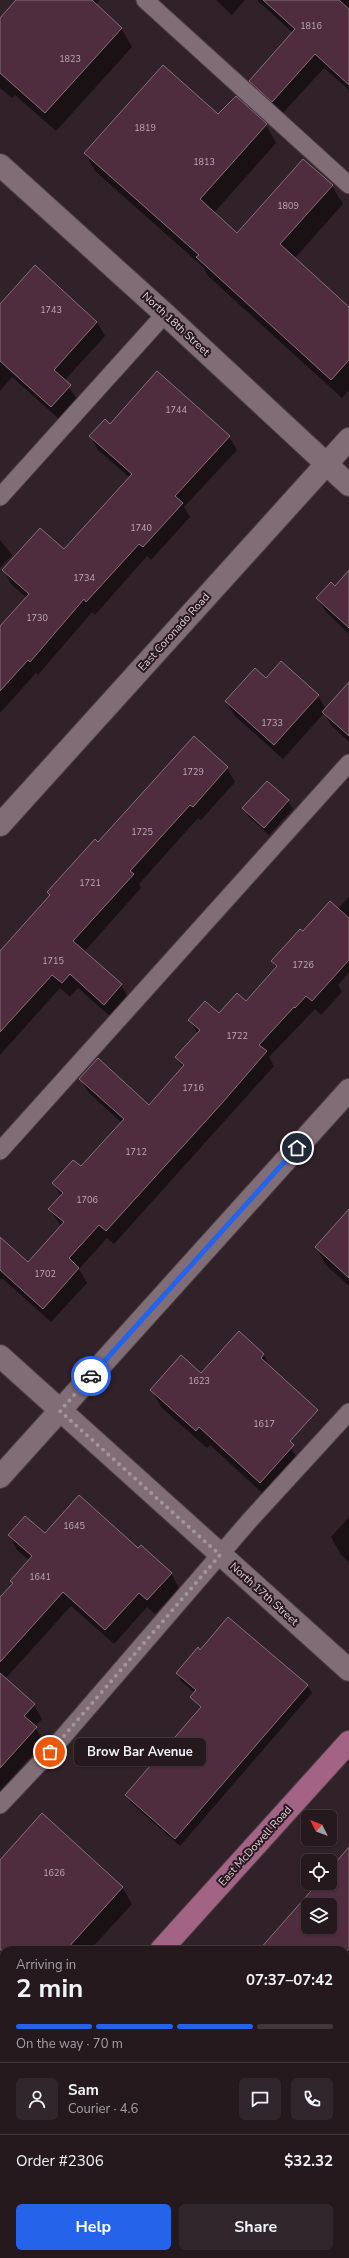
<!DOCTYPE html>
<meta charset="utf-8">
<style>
body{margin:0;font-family:"Nunito Sans",sans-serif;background:#31262b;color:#f1f3f6;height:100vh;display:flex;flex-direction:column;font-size:15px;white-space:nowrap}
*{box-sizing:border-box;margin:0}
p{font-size:13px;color:#a3a0a4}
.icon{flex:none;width:22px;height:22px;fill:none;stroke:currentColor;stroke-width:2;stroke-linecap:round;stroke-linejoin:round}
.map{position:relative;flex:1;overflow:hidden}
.panel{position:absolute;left:0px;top:1946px;width:349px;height:312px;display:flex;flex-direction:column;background:#25191e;border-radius:12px 12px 0 0;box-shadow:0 1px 3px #0004,0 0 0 1px #42383c}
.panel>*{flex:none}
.needle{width:26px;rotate:312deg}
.tools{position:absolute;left:301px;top:1810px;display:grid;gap:8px}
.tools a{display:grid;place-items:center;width:36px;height:36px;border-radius:6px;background:#25191e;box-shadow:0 1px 3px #0004,0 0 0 1px #42383c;font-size:20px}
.pin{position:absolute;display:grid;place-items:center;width:34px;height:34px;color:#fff;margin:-17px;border:2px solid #fff;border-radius:50%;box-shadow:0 1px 4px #0007}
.courier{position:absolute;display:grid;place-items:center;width:40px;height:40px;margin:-20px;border:3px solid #2563eb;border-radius:50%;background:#fff;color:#222;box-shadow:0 1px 5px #0007}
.bubble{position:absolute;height:28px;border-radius:6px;background:#25191e;box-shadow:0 1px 3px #0004,0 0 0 1px #42383c;font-size:13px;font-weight:700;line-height:28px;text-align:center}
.head em{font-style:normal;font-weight:700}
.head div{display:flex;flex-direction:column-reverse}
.head{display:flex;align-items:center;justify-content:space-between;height:68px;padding:0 16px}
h1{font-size:26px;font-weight:700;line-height:30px}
.bar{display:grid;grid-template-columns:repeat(4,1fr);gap:6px 4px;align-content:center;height:48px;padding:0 16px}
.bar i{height:5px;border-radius:3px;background:#42383c}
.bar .on{background:#2563eb}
.bar p{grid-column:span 4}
.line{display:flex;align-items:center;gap:10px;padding:0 16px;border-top:1px solid #42383c}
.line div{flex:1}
.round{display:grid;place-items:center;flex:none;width:42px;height:42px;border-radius:6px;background:#31262b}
.cta{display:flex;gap:8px;margin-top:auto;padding:8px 16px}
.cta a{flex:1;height:46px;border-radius:6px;background:#2563eb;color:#fff;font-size:16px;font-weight:700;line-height:46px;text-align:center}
.cta a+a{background:#31262b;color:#f1f3f6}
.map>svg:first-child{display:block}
.shadow{fill:#0007;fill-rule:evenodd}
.building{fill:#4f2c3e;stroke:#85717a;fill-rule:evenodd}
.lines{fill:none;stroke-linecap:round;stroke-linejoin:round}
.service-casing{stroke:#4c3f45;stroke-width:19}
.minor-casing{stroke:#4c3f45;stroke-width:24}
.primary-casing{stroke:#4c3f45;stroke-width:24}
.service{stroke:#816d76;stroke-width:17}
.minor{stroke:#816d76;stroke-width:22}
.primary{stroke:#a36384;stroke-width:22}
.done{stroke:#a2959b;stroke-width:4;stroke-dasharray:0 7.2}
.route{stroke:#2563eb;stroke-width:5}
.labels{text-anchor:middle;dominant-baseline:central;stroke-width:4;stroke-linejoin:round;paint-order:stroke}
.number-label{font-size:9px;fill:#bbaab2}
.street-label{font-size:11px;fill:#dfd4d9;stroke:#27171f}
</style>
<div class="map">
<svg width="349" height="2258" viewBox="0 0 349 2258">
<rect width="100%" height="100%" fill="#312128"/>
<path class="shadow" d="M18 0H100L96 5 121 28 132 47 56 131 15 95 12 98 0 88V20Z
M216 0H245L232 15Z
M257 0H349V90L324 68 281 115 258 95 250 81 293 33Z
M218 116 266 125 276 143 214 213 237 234 303 160 332 186 343 204 295 258 348 307 349 305V390L342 398 208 276 203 267 95 171 85 153Z
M0 304 97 322 105 336 64 381 78 400 60 420 12 377 0 391Z
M110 425 229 437 237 450 184 507 190 517 151 560 147 556 95 615 92 612 38 675 36 673 0 713V627L27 598 11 584 4 570 64 551 130 478 98 450 90 436Z
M0 540 12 555 0 568Z
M349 577V634L326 612 317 598Z
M281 663 318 696 326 709 349 684V742L332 726 324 713 283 759 235 716 226 702 266 680Z
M194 738 227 768 235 782 201 820 198 818 139 884 141 888 84 952 121 985 129 999 112 1018 78 988 70 997 60 988 0 1055V952L51 897 48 893 98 843Z
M288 801 293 809 269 835 248 816 244 808Z
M349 897V972L338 985 342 992 321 1015 315 1009 269 1057 274 1066 114 1244 107 1238 79 1269 87 1283 51 1322 3 1279H0V1238L28 1264 61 1226 49 1209 61 1196 53 1183 81 1168 122 1123 89 1093 80 1079 149 1106 183 1068 176 1057 198 1034 190 1020 220 1015 246 1002 276 968 272 961 303 932 338 909Z
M349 1210V1286L326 1265 316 1247Z
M239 1332 264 1355 272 1370 263 1423 291 1448 302 1466 271 1501 210 1445 207 1448 162 1408 151 1390 201 1374Z
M349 1517V1562L341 1555 331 1537Z
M9 1535H45L139 1550 171 1573 179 1588 155 1614 147 1607 114 1644 71 1606 5 1679 34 1705 42 1719 35 1727 44 1742 0 1791V1599L13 1584 11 1581 29 1560 17 1550Z
M177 1673 307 1685 312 1693 180 1846 131 1803 126 1795 201 1709 191 1697 195 1693 181 1681Z
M349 1849V2063L345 2060V1950H260L319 1883H330V1871ZM308 1905H330V1927H308Z
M0 1862 122 1887 132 1904 90 1950H4V2038L0 2042Z
M4 2236V2254H156L152 2258H0V2240Z
M345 2236 349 2240V2258H309L304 2254H345Z
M165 2254H204L207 2258H169Z"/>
<path class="building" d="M16 0H92L122 28 45 113 0 73V18Z
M263 0H339L349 9V85L315 54 272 102 249 81 295 29Z
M163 65 218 114 236 96 267 124 200 199 237 233 303 159 333 185 280 244 349 307V360L331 380 196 257 199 255 84 153Z
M35 265 97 322 54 370 71 385 51 407 0 361V304Z
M157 371 230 436 175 496 183 503 143 547 139 544 86 602 84 599 30 662 28 660 0 691V626L29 594 2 570 40 528 64 549 132 474 89 436 105 419 110 424Z
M349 570V628L316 598 331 582 335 586Z
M281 661 319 695 274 745 225 701 255 668 266 678Z
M349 682V736L322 712Z
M194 736 228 767 193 807 190 805 130 871 134 874 73 941 122 984 104 1005 70 974 62 983 52 975 0 1032V951L50 895 47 892 95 839 98 842Z
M267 781 289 800 264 828 242 808Z
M330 901 349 918V960L312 1001 306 996 295 1008 294 1007 259 1045 267 1051 223 1102 106 1231 99 1225 69 1258 79 1268 43 1309 0 1270V1237L28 1262 64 1222 48 1209 63 1193 52 1183 73 1160 81 1166 124 1119 79 1079 98 1058 149 1105 184 1065 175 1057 200 1030 188 1020 205 1001 219 1013 237 993 246 1001 277 966 271 961 300 929 303 931Z
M349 1209V1278L315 1247Z
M239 1331 264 1354 261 1358 318 1410 290 1441 294 1445 260 1483 199 1427 196 1431 150 1390 181 1355 201 1373Z
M79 1495 138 1548 141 1545 172 1573 147 1600 139 1593 105 1630 63 1592 0 1662V1597L13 1583 10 1581 32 1556 8 1535 25 1516 45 1533Z
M228 1617 308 1685 175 1839 125 1795 201 1707 190 1697 196 1690 176 1673 198 1647 200 1650Z
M0 1673 35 1704 24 1716 37 1727 0 1768Z
M42 1813 123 1887 66 1950H0V1860Z
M349 1847V1950H259L318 1883H330V1869ZM308 1905H330V1927H308Z"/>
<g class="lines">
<defs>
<path id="service" d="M145 0 349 185
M0 497 165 314
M0 1151 349 763
M0 1805 50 1752 250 1520 349 1412
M345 2114 349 2109
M216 2258 220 2254"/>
<path id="minor" d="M0 165 165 314 349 485
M0 825 349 439
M0 1356 349 1670
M0 1477 349 1090"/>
<path id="primary" d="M161 1950 349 1742
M0 2128 4 2124"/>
</defs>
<use href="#service" class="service-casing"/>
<use href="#minor" class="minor-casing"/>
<use href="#primary" class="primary-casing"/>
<use href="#service" class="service"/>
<use href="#minor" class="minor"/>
<use href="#primary" class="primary"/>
</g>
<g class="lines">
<path class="done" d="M50 1752 220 1555 60 1411 91 1376"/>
<path class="route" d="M91 1376 297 1148"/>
</g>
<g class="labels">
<g class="number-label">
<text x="311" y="26">1816</text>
<text x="70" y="59">1823</text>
<text x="145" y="128">1819</text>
<text x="204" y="162">1813</text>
<text x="288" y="206">1809</text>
<text x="51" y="310">1743</text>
<text x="176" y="410">1744</text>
<text x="141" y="528">1740</text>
<text x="84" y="578">1734</text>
<text x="37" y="618">1730</text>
<text x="272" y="723">1733</text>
<text x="193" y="772">1729</text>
<text x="142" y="832">1725</text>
<text x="90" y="883">1721</text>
<text x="53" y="961">1715</text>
<text x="303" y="965">1726</text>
<text x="237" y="1036">1722</text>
<text x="193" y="1088">1716</text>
<text x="136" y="1152">1712</text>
<text x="87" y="1200">1706</text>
<text x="45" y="1274">1702</text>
<text x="199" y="1381">1623</text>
<text x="264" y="1424">1617</text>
<text x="74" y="1526">1645</text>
<text x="40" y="1577">1641</text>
<text x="54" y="1873">1626</text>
</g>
<g class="street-label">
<text transform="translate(176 324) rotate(43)">North 18th Street</text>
<text transform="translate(174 632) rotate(-48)">East Coronado Road</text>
<text transform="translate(264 1594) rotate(42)">North 17th Street</text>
<text transform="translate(255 1846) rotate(-48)">East McDowell Road</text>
</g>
</g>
</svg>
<div class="tools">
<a><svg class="needle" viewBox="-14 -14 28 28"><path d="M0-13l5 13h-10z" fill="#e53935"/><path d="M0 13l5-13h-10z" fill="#a3a0a4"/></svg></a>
<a><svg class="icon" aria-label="locate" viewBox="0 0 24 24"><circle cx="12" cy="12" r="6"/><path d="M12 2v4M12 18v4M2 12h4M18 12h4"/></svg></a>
<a><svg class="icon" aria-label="layers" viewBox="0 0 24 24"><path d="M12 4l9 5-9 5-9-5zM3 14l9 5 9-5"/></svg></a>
</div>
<div class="pin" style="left:50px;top:1752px;background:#ea580c"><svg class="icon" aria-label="bag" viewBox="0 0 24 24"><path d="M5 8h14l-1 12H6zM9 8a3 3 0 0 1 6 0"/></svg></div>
<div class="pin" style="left:297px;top:1148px;background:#1f2937"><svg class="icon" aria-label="home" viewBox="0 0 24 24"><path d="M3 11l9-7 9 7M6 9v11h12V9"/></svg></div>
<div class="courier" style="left:91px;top:1376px"><svg class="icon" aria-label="car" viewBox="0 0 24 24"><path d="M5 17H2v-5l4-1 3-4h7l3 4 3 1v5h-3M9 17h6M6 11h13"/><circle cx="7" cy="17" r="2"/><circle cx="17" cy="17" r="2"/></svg></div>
<div class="bubble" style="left:74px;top:1738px;width:132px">Brow Bar Avenue</div>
<section class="panel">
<div class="head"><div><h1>2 min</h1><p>Arriving in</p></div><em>07:37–07:42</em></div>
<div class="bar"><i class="on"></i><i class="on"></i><i class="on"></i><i></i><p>On the way · 70 m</p></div>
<div class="line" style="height:72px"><a class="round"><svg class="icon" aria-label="person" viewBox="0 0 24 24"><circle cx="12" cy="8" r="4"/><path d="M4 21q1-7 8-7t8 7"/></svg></a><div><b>Sam</b><p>Courier · 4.6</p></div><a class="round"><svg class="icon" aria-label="chat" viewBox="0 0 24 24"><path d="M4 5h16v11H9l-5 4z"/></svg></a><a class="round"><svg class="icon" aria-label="phone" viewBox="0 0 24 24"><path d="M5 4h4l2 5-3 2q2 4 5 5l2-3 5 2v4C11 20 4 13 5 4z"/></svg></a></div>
<div class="line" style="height:52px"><div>Order #2306</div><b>$32.32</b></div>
<div class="cta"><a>Help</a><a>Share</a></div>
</section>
</div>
